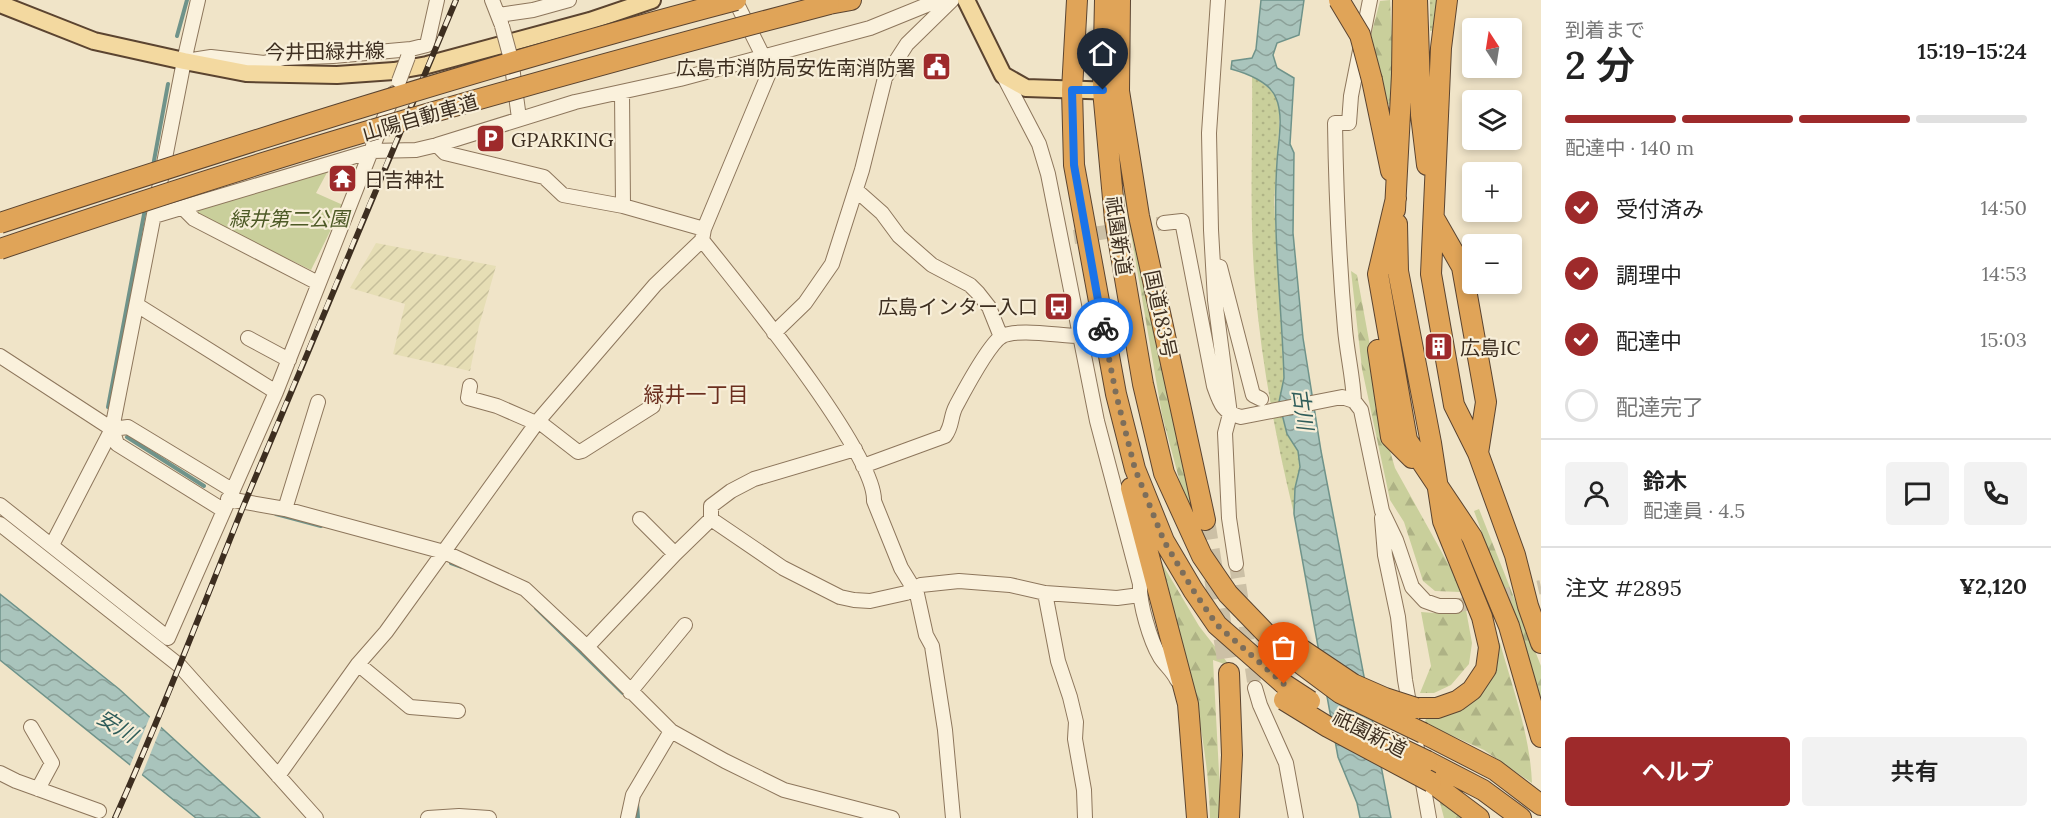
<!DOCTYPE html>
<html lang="ja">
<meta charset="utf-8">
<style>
body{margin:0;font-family:Lora,"Noto Sans JP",serif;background:#f2f2f2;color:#222;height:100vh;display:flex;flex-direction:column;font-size:22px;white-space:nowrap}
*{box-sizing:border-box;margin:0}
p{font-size:20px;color:#767676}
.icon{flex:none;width:33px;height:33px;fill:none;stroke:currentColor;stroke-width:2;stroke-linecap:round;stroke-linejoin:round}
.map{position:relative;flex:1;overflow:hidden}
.drawer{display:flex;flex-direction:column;background:#fff;width:510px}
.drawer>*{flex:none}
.needle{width:39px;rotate:348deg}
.fabs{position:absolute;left:1462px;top:18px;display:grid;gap:12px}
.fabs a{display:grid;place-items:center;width:60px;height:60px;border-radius:6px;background:#fff;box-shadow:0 3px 9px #0003;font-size:30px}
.pin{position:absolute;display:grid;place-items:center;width:51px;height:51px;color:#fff;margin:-62px -26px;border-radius:50% 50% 50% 0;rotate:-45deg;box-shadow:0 0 6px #0007}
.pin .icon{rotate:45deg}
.courier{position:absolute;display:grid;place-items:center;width:60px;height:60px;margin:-30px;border:4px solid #1a73e8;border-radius:50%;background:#fff;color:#222;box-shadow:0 2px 8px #0007}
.summary em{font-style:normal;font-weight:600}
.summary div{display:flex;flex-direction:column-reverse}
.summary{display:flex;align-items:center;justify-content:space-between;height:102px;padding:0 24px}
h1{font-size:39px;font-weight:600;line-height:45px}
.bar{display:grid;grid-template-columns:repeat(4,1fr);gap:9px 6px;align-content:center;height:72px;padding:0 24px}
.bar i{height:8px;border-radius:4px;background:#e0e0e0}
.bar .on{background:#9e2a2b}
.bar p{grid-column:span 4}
.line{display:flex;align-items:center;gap:15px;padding:0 24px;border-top:2px solid #e0e0e0}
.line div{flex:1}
.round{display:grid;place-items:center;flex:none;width:63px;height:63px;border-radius:6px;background:#f2f2f2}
ol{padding:0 24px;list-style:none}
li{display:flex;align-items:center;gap:18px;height:66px}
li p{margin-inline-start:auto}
li .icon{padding:6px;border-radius:50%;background:#9e2a2b;color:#fff;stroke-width:4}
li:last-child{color:#767676}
li i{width:33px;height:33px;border:3px solid #e0e0e0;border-radius:50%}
.button{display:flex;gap:12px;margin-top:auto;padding:12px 24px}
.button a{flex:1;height:69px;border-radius:6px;background:#9e2a2b;color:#fff;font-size:24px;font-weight:600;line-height:69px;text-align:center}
.button a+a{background:#f2f2f2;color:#222}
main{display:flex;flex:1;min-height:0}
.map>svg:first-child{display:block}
.farmland{fill:url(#farmland-furrows)}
.grass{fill:url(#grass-dots)}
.forest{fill:url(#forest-firs)}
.park{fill:#c9cf9b}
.water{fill:url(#water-waves);stroke:#6f938a;stroke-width:1.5}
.pier{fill:#f0e4c8}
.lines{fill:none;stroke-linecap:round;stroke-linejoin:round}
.stream{stroke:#6f938a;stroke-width:4}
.minor-tunnel{stroke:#ccc0a6;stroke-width:14;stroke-dasharray:14 7;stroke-linecap:butt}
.highway-tunnel{stroke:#ccc0a6;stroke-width:20;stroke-dasharray:20 10;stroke-linecap:butt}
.minor-casing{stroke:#8d765c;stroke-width:16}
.major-casing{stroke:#5b4430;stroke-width:20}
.highway-casing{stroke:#5b4430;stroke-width:22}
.minor{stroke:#faf1dc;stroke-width:14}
.major{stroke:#f3d9a0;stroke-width:16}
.highway{stroke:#e0a458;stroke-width:20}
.rail-casing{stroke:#3d2e20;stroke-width:6}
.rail{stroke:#f7eed8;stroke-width:4;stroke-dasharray:11;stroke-linecap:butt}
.minor-bridge-casing{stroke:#8d765c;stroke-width:16;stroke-linecap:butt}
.highway-bridge-casing{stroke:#5b4430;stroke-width:22;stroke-linecap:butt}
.minor-bridge{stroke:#faf1dc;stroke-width:14}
.highway-bridge{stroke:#e0a458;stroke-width:20}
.done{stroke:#7c6e5b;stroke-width:6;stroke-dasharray:0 10.8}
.route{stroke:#1a73e8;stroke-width:8}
.labels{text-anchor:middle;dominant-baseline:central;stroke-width:4.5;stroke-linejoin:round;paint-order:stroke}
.street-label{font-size:20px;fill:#3d2e20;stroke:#f7eed8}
.poi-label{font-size:20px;fill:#3d2e20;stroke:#f7eed8;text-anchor:start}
.park-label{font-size:20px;font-style:italic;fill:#4d5a26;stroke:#f7eed8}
.neighbourhood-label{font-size:21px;fill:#6b2e1e;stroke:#f7eed8}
.water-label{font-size:21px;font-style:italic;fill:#2f5d5a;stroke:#f7eed8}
</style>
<main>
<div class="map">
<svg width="1541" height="818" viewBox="0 0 1541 818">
<defs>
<pattern id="farmland-furrows" width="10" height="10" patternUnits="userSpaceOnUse" patternTransform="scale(1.5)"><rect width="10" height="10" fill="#e6deb5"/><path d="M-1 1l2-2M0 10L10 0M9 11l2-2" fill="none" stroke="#c6bf9b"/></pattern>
<pattern id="grass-dots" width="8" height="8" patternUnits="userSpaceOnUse" patternTransform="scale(1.5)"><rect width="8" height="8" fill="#c9cf9b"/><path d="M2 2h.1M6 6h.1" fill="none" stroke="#aeb285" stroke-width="1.8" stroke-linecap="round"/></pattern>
<pattern id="forest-firs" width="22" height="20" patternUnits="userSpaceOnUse" patternTransform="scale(1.5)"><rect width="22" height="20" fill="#c9cf9b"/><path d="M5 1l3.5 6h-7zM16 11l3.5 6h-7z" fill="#aeb285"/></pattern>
<pattern id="water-waves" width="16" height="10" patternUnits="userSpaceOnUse" patternTransform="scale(1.5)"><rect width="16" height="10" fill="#a9c4bc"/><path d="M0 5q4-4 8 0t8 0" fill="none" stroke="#8ba098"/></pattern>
</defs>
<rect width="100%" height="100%" fill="#f0e4c8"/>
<path class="farmland" d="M376 243 496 266 479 326 470 371 393 354 405 304 350 288Z"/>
<path class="grass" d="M1430 0H1440L1436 30 1430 31Z
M1252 74 1276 95 1279 107V130L1274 202 1284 378 1279 402 1287 434 1298 451 1300 467 1295 488 1294 514C1276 439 1261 362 1255 285 1249 215 1253 144 1252 74Z"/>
<path class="forest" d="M1390 0 1393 59 1391 104 1383 105 1370 39 1380 1Z
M1127 192 1190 490 1193 515 1182 490 1162 415 1124 193Z
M1351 271 1357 275 1388 444 1395 468 1455 576 1460 592 1435 591 1423 581 1404 522 1390 500 1362 369Z
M1479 509 1541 666V708L1527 656 1474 511Z
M1157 555 1199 626 1230 666 1213 660 1220 791 1219 818H1210C1208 727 1182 641 1157 555Z
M1466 610 1472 643 1469 664 1451 685 1434 693H1420L1431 666 1421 612 1447 614Z
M1495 643H1500C1513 689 1530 735 1532 783L1484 750 1424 723 1428 715 1450 711Z
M1439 799 1465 818H1444Z"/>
<path class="park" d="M330 167 316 193 343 205 311 270 201 216 194 207Z"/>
<path class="water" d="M1261 0H1304L1299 35 1277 43 1273 55 1277 68 1294 78 1290 144 1294 153 1293 233 1303 338 1321 451 1391 818H1360L1357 803 1338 757 1294 514 1295 488 1300 467 1298 451 1287 434 1279 402 1284 378C1282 306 1272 234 1277 162 1278 143 1284 116 1276 98 1270 82 1246 73 1231 69L1232 61 1252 58 1256 49Z
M0 594 119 689 260 818H196L0 660Z"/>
<path class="pier" d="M151 714 162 725 141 777 129 768Z"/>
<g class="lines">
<path class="stream" d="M177 36 187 0
M153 166 168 84
M108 407 145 209
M127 437 204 486
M276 514 321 526
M451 563 462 567
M536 608 623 693
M637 803 638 818"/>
<path class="minor-tunnel" d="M1074 237 1164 223
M1236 564 1255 688
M1456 606 1541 587"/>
<path class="highway-tunnel" d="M1205 520 1229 673"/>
<defs>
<path id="minor" d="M492 0 501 23
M1218 0 1209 133 1211 230 1215 300 1230 414 1225 433 1229 518 1236 564
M499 15 533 10 569 0
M511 59 519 118
M192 60 211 57 264 63 284 58 333 56 411 49 427 45 437 0
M1003 75 1039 144 1048 174 1097 421 1140 584C1139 603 1150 640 1160 657 1165 665 1173 671 1177 680
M622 92 623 206
M437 145 445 153 544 177 563 195 623 206 704 229
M856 190 882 213 899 236 932 265 970 285 978 293 989 307 1001 337
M183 208 194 219 318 283
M154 216 372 151 416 150 437 145 575 102 680 79 870 28 939 0
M1164 223 1182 221 1214 386C1220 403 1222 412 1241 417L1342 397 1354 401 1361 410 1382 511 1396 540 1412 587 1425 601 1439 606H1456
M702 240C737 284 876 453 874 501L901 568 917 594 926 635 932 646 945 730 953 818
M1217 266 1220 267 1253 395 1261 399
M137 305 276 392
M774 333 805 303 832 264 862 170 885 78 907 44 952 0
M248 338 289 360
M0 356 112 429 117 444 223 510
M470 386 468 398 497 406 536 423
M1354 401C1353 377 1347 353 1345 329 1339 260 1336 192 1335 123H1349L1351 96 1370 0
M538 421 578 452 582 451 653 406
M112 429 128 427 232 490
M855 449 754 479 731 491 711 506V519L783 568 840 597 854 600 870 601 906 593 921 585 959 581 1010 585 1045 593 1117 598 1140 595
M863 466 945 436C953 425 950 417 956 406 964 391 989 344 1002 336 1018 328 1061 336 1081 336
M228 499 285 509 444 552 525 589 587 647 671 731 725 761 784 790 892 818
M0 505 168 638 276 392 394 93
M285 509 318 402
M1382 518 1385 555 1398 617 1405 680 1429 818
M640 519 675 554
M0 524 180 666 316 818
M52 545 112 429 184 61 198 0
M1045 593 1058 661 1070 697 1076 722 1075 739 1084 790 1085 818
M587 647 675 554 711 519
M358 664 410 707 458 711
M1255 688 1260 705 1286 763 1296 818
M630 692 685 625
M31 727 52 763 38 789
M0 773 16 781 99 811
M278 776 358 664 386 632 538 421 655 285 702 240 704 229 769 73 763 56 735 0
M428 818 459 816 489 818
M628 818 633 795 671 731"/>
<path id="major" d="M966 0 1003 75 1026 88 1116 91
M0 4 94 41 184 61 246 73 337 75 394 71 427 65 590 21 652 0"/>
<path id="highway" d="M1077 0 1072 90 1074 165 1116 394 1135 469 1164 541 1193 590 1217 625 1284 684
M1105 0 1103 90 1115 220 1143 384 1164 473 1202 556 1228 594 1281 649
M1120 0 1119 91 1129 153 1139 216 1205 520
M1417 0 1421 115 1427 165
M1447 0 1441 48 1431 274 1454 405 1478 453 1515 555 1528 606 1541 643
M829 4 851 0
M1372 80 1391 171
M1396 198 1378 274 1407 440 1472 537 1509 626 1541 737
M1395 210 1402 74 1403 0
M1434 218 1462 267 1486 402 1478 453
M1397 224 1398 271 1431 443 1443 521 1482 617 1489 647 1486 669 1472 690 1457 701 1437 708H1416
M1378 350 1391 437 1412 458
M1131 488 1188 704 1197 818
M1229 673 1232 755 1229 818
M1423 733 1495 770 1541 805
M1427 761 1483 790 1521 818
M1431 782 1479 818"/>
</defs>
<use href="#minor" class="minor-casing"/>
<use href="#major" class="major-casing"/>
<use href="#highway" class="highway-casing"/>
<use href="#minor" class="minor"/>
<use href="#major" class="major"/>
<use href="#highway" class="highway"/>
<defs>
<path id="rail" d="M115 818C161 716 201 611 243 507 313 338 384 169 456 0"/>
</defs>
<use href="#rail" class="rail-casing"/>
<use href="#rail" class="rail"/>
<defs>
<path id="minor-bridge" d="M502 26 511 59
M399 81 408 57"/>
<path id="highway-bridge" d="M1339 0 1360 35 1372 80
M0 223C244 143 488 65 736 0
M0 249C124 207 249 166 375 129 526 85 677 44 829 4
M1280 635 1353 684 1385 698 1416 708
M1281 649 1340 693 1423 733
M1284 684 1310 701
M1284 700 1328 727 1431 782
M1346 722 1427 761"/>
</defs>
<use href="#minor-bridge" class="minor-bridge-casing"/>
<use href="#highway-bridge" class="highway-bridge-casing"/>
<use href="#minor-bridge" class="minor-bridge"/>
<use href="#highway-bridge" class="highway-bridge"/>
</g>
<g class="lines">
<path class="done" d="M1103 328 1116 394 1135 469 1164 541 1193 590 1217 625 1284 684"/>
<path class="route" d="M1103 90H1072L1074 165 1103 328"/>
</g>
<defs>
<symbol id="civic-square" viewBox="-11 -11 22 22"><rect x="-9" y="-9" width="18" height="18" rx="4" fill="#9e2a2b" stroke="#f7eed8"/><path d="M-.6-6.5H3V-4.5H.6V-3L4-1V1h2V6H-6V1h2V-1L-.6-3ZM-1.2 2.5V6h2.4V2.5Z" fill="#fff"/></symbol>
<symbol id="parking-square" viewBox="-11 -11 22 22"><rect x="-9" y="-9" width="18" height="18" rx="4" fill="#9e2a2b" stroke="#f7eed8"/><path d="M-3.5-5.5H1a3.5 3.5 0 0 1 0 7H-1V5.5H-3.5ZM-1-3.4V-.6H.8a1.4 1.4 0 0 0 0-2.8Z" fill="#fff"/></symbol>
<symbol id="temple-square" viewBox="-11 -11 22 22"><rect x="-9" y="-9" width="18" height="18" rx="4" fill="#9e2a2b" stroke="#f7eed8"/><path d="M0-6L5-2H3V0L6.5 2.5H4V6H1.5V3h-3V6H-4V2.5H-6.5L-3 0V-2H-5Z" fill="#fff"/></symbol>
<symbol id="bus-square" viewBox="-11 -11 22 22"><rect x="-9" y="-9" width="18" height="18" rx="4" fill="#9e2a2b" stroke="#f7eed8"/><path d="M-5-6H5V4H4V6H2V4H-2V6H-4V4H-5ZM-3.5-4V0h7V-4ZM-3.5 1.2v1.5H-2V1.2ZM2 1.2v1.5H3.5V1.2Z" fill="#fff"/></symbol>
<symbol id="building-square" viewBox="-11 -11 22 22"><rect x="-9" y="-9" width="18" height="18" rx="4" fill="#9e2a2b" stroke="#f7eed8"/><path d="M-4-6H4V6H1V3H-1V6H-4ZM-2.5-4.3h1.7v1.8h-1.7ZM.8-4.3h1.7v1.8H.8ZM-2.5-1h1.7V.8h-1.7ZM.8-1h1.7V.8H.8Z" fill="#fff"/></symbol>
</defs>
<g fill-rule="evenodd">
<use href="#civic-square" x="920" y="50" width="33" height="33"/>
<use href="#parking-square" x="474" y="122" width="33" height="33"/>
<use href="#temple-square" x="326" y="162" width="33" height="33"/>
<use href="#bus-square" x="1042" y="290" width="33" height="33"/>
<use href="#building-square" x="1422" y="330" width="33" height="33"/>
</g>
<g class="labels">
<g class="street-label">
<text transform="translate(325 51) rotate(-1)">今井田緑井線</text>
<text transform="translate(420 117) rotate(-16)">山陽自動車道</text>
<text transform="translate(1119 236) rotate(82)">祇園新道</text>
<text transform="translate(1161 314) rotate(78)">国道183号</text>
<text transform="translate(1370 733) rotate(27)">祇園新道</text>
</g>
<g class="poi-label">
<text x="916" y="67" text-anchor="end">広島市消防局安佐南消防署</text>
<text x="511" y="139">GPARKING</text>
<text x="364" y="179">日吉神社</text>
<text x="1038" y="306" text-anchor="end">広島インター入口</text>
<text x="1460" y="347">広島IC</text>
</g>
<g class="park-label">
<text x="289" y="218">緑井第二公園</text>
</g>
<g class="neighbourhood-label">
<text x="696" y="394">緑井一丁目</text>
</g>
<g class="water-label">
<text transform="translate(1303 409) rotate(82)">古川</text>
<text transform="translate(117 726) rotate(32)">安川</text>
</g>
</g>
</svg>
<div class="fabs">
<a><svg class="needle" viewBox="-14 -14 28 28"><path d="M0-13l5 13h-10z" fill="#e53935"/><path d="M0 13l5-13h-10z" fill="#767676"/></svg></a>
<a><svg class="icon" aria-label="layers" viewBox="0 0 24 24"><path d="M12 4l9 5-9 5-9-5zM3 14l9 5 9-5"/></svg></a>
<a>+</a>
<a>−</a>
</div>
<div class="pin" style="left:1284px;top:684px;background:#ea580c"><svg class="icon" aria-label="bag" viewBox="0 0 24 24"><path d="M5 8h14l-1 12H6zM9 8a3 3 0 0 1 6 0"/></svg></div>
<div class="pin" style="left:1103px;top:90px;background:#1f2937"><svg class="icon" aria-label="home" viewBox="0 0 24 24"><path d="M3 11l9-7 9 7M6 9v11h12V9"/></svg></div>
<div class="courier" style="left:1103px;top:328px"><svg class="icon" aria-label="bike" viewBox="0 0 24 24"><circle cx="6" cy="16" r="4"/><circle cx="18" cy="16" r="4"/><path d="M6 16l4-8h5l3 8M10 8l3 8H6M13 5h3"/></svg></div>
</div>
<section class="drawer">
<div class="summary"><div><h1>2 分</h1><p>到着まで</p></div><em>15:19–15:24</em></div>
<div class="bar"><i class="on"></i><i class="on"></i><i class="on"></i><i></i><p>配達中 · 140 m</p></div>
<ol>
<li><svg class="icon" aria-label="check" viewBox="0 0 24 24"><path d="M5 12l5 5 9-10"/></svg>受付済み<p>14:50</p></li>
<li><svg class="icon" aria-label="check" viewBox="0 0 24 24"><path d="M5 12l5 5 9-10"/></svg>調理中<p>14:53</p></li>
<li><svg class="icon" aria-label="check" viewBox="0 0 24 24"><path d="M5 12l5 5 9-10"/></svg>配達中<p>15:03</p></li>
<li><i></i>配達完了</li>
</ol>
<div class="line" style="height:108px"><a class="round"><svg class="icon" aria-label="person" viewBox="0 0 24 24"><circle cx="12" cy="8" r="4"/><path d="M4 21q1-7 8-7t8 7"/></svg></a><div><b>鈴木</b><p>配達員 · 4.5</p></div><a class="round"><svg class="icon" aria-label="chat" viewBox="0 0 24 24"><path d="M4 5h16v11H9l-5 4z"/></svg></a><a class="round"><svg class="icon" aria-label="phone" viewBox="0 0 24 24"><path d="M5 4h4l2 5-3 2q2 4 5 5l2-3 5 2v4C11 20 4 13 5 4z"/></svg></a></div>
<div class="line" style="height:78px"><div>注文 #2895</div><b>¥2,120</b></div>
<div class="button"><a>ヘルプ</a><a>共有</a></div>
</section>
</main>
